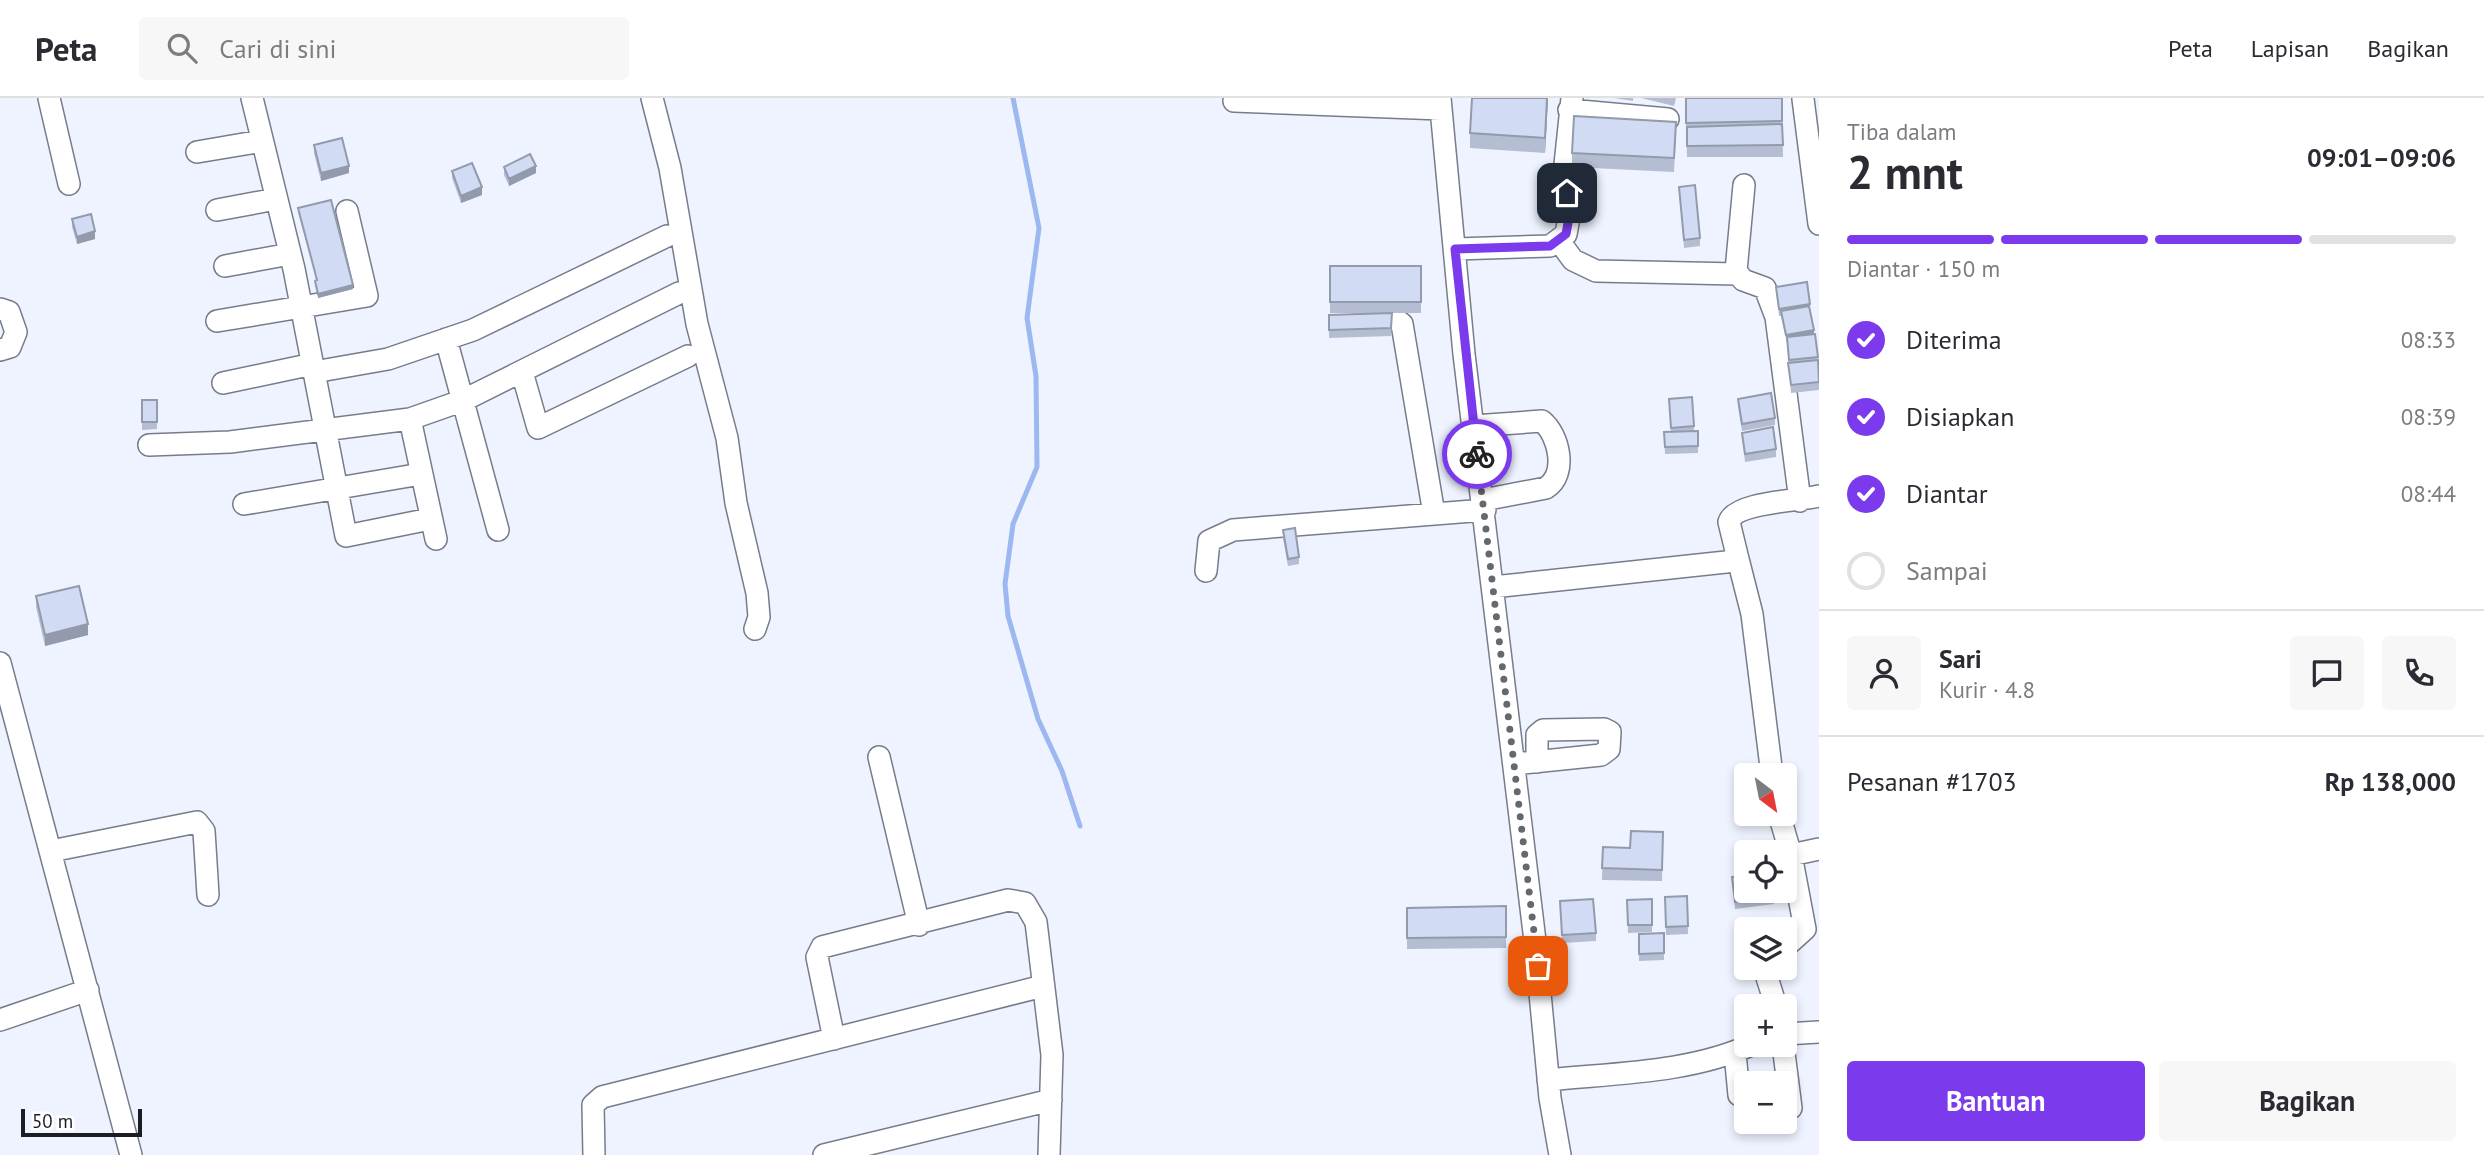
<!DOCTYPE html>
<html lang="id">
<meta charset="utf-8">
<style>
body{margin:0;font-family:"PT Sans",sans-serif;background:#f7f7f7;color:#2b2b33;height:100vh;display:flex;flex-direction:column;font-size:26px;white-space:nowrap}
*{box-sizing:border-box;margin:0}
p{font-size:23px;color:#7c7c81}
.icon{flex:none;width:38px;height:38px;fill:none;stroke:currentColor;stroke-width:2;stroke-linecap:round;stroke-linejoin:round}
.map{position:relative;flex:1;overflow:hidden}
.panel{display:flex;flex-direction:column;background:#fff;width:665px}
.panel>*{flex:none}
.needle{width:46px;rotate:148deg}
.controls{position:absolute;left:1734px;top:665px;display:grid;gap:14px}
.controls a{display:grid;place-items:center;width:63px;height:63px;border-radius:7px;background:#fff;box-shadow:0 4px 10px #0003;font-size:35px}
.scale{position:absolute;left:21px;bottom:18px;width:121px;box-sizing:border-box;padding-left:7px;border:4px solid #1a1d22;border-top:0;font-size:19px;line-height:24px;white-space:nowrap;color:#1a1d22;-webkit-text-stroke:5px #fff;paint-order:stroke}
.pin{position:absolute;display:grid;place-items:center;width:60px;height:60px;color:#fff;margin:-30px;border-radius:14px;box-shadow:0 4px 10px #0006}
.courier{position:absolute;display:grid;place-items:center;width:70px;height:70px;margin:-35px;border:5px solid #7c3aed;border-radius:50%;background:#fff;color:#222;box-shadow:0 2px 9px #0007}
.headline em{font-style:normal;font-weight:600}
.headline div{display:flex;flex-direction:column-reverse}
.headline{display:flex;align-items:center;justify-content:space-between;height:119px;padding:0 28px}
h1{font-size:46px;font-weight:600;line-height:52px}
.bar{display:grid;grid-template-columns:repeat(4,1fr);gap:10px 7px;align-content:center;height:84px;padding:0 28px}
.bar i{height:9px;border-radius:5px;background:#e1e1e2}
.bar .current{background:#7c3aed}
.bar p{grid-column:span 4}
.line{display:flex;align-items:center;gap:18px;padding:0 28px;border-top:2px solid #e1e1e2}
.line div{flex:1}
.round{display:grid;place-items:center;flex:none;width:74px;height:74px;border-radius:7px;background:#f7f7f7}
ol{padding:0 28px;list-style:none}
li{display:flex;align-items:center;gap:21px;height:77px}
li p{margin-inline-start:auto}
li .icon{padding:7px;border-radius:50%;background:#7c3aed;color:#fff;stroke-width:4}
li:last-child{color:#7c7c81}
li i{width:38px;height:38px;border:4px solid #e1e1e2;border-radius:50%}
.button{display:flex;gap:14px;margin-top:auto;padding:14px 28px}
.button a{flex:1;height:80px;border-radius:7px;background:#7c3aed;color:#fff;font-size:28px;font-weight:600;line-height:80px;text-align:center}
.button a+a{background:#f7f7f7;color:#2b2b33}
header{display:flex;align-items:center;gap:42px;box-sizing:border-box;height:98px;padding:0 35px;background:#fff;border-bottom:2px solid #e1e1e2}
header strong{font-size:33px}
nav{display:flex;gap:38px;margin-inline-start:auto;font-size:24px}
.search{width:490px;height:63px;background:#f7f7f7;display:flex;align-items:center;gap:18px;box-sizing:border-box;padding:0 24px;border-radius:7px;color:#7c7c81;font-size:26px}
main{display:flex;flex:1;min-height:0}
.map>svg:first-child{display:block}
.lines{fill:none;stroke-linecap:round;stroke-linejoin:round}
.stream{stroke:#9db7f0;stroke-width:5}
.minor-casing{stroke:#767c89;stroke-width:24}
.minor{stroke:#fff;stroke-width:21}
.wall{fill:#b4bdd2}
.shaded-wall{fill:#929aab}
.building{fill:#d1dcf4;stroke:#929aab;stroke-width:2}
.done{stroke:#64686f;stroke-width:7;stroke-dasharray:0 12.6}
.route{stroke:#7c3aed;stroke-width:9}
</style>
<header>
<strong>Peta</strong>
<div class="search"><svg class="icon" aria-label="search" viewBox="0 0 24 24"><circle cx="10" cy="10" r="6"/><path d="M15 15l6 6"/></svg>Cari di sini</div>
<nav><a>Peta</a><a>Lapisan</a><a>Bagikan</a></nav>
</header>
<main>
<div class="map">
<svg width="1819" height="1057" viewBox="0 0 1819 1057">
<rect width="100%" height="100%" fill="#eef3ff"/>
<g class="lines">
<path class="stream" d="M1013 0 1039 130 1027 220 1036 278 1037 369 1013 426 1005 486 1008 518 1038 621 1062 673 1080 728"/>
<defs>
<path id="minor" d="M49 0 69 86
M252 0 294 171 346 438 430 421
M652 0 670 70 697 226 727 340 736 405 757 495 759 519 755 531
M1440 0 1464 256 1535 843 1550 1000 1560 1057
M1803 1 1819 126
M1234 3 1441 11
M1569 12 1668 21
M197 54 262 43
M1744 87 1736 173 1743 182 1765 190 1776 219 1800 403
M217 112 276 101
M1559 143 1573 162 1596 173 1737 176
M1456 151 1550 148 1566 136 1570 114 1564 76 1572 0
M225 168 290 156
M0 211 9 214 16 234 10 249 0 252
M1365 219H1393L1402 226 1434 416
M217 223 367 198 347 113
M446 241 498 432
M314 274 388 261 473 232 667 138
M522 274 538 330 688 258
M223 285 313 266
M410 321 436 441
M1474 328 1542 323C1559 337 1568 376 1546 390L1483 402
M149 347 230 344 410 321 464 302 679 195
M244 406 421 376
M1738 461 1752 516 1772 677
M1206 473 1209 443 1233 432 1485 412
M1493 489 1726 464 1738 461 1729 424C1735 404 1799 403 1819 398
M0 565 131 1057
M879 659 919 827
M1514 666 1601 657 1609 651 1610 634 1604 631 1543 632 1537 637V664
M1779 716 1791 757
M51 753 197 724 204 733 208 797
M1785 849 1805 831 1791 757 1819 751
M1764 870 1776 908
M0 922 88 892
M1785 936 1819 934
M834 941 817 859 822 849 1008 802 1025 805 1036 824 1052 957 1049 1057
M1783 947 1791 1010
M1735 955 1739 997
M1548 982C1615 975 1689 975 1751 947
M594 1057 593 1007 602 999 1043 888
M824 1057 1051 1002"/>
</defs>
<use href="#minor" class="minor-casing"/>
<use href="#minor" class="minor"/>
</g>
<path class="wall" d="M1548 0 1545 55 1470 50V35Z
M1614 0H1633V3Z
M1641 0H1676L1674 8Z
M1685 0H1782L1783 59H1687Z
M1676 38 1674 74 1572 69V55Z
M314 47 349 75 321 83 314 55Z
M504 69 536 75 509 88 504 77Z
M452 73 482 97 461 105 452 80Z
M1679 89 1700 140V148L1684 150Z
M298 110 353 191 318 200 315 186V183L317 182 298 114Z
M72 121 95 141 77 146 72 129Z
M1330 168H1421V215H1330Z
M1776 189 1810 206V213L1819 266V292L1791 295 1787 245 1781 218H1779Z
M1392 215 1391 238 1329 240V217Z
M1692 299 1694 333H1698V355L1665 356 1664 334H1671L1669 301Z
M1738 301 1775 320V327L1742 333 1738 308Z
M142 302H157V331L142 332Z
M1742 335 1776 351V359L1745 364Z
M1283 432 1299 459V466L1288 468 1283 440Z
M36 498 88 537 45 548 36 509Z
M1663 734 1662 783 1602 782 1603 749 1630 750Z
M1732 779 1774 799V806L1735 811Z
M1687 798 1688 836 1666 837 1665 799Z
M1652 801V834L1628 835 1627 802Z
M1560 803 1596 835V843L1562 845Z
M1506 808V850L1407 851V810Z
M1664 835V862L1639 863V836Z
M1761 1024H1782V1030L1762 1033Z"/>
<path class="shaded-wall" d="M1547 0H1548L1545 55V40Z
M349 68V75L321 83V75Z
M536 68V75L509 88V81Z
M482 89V97L461 105V98Z
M95 133V141L77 146V139Z
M353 187V191L318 200V196Z
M1814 232V239H1787L1786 245V237Z
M88 526V537L45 548V537Z"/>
<path class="building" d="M1472 0H1547L1545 40 1470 35Z
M1686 0H1782V23L1686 25Z
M1574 18 1676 24 1674 60 1572 55Z
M1782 26 1783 47 1687 48V29Z
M342 40 349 68 321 75 314 47Z
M530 56 536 68 509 81 504 69Z
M472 65 482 89 461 98 452 73Z
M1695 87 1700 140 1684 142 1679 89Z
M331 102 353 187 318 196 315 183 317 182 298 110Z
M91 116 95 133 77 139 72 121Z
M1330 168H1421V204H1330Z
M1807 184 1810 206 1779 211 1776 189Z
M1809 208 1814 232 1786 237 1781 213Z
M1392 215 1391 230 1329 232V217Z
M1815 236 1818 259 1789 262 1787 239Z
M1818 262 1819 284 1791 287 1788 265Z
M1771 295 1775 320 1742 326 1738 301Z
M1692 299 1694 328 1671 330 1669 301Z
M142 302H157V324H142Z
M1773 329 1776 351 1745 356 1742 335Z
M1698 333V348L1665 349 1664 334Z
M1295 430 1299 459 1288 461 1283 432Z
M79 488 88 526 45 537 36 498Z
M1631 733 1663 734 1662 772 1602 770 1603 749 1630 750Z
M1746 777V793H1773L1774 799 1735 804 1732 779Z
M1687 798 1688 828 1666 829 1665 799Z
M1593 801 1596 835 1562 837 1560 803Z
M1652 801V827H1628L1627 802Z
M1506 808V839L1407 840V810Z
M1664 835V855L1639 856V836Z
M1762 1024H1777L1762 1026Z"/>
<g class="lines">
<path class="done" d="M1477 356 1538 868"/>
<path class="route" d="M1477 356 1455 151 1550 148 1566 136 1570 114 1567 95"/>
</g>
</svg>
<div class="controls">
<a><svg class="needle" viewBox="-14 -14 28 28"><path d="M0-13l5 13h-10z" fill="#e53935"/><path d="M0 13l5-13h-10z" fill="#7c7c81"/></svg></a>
<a><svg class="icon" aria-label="locate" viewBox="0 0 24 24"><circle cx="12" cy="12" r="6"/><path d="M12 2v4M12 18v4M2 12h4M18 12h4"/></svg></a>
<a><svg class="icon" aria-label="layers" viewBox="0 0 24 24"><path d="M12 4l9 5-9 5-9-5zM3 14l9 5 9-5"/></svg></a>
<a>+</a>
<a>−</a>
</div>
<div class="scale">50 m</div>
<div class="pin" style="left:1538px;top:868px;background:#ea580c"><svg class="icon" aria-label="bag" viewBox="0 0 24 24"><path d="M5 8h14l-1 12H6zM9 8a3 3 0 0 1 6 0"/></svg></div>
<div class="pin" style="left:1567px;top:95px;background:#1f2937"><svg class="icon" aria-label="home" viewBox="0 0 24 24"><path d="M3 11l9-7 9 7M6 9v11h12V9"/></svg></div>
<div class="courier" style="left:1477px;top:356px"><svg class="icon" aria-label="bike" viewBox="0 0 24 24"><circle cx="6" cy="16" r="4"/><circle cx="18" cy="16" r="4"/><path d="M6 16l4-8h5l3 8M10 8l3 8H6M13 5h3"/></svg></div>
</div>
<section class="panel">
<div class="headline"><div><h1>2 mnt</h1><p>Tiba dalam</p></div><em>09:01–09:06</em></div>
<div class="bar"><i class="current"></i><i class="current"></i><i class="current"></i><i></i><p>Diantar · 150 m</p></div>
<ol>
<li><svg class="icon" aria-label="check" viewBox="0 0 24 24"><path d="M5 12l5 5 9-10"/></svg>Diterima<p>08:33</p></li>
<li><svg class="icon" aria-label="check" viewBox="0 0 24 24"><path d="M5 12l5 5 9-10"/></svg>Disiapkan<p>08:39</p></li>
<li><svg class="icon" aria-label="check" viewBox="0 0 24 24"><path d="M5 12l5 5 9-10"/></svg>Diantar<p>08:44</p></li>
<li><i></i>Sampai</li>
</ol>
<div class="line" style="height:126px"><a class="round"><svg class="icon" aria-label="person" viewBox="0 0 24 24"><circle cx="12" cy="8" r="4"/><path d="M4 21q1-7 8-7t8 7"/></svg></a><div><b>Sari</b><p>Kurir · 4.8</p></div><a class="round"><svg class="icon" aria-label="chat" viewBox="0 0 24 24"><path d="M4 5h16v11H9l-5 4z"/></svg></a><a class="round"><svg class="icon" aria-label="phone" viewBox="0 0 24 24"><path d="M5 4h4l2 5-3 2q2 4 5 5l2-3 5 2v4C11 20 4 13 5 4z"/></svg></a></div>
<div class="line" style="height:91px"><div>Pesanan #1703</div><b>Rp 138,000</b></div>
<div class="button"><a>Bantuan</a><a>Bagikan</a></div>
</section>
</main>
